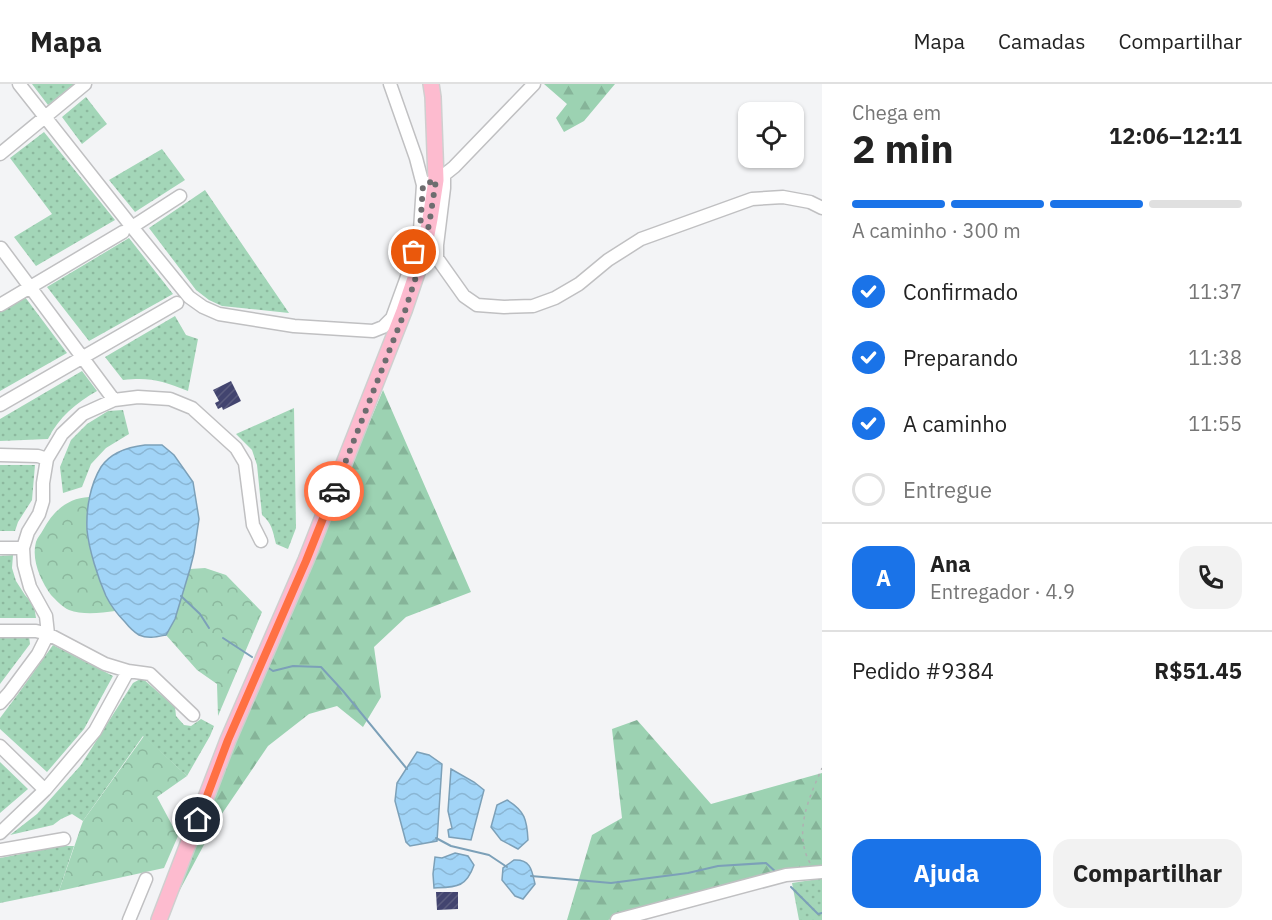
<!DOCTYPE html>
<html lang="pt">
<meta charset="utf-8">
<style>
body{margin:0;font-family:"IBM Plex Sans",sans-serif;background:#f2f2f2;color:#222;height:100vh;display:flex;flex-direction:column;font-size:22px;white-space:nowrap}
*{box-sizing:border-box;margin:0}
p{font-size:20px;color:#767676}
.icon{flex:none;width:33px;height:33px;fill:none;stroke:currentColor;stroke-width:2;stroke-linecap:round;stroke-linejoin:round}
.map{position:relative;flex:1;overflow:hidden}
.panel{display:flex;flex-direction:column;background:#fff;width:450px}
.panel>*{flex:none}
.controls{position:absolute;left:738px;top:18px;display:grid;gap:12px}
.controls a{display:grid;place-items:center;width:66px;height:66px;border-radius:12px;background:#fff;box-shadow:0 2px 4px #0004;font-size:30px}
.pin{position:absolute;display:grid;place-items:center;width:51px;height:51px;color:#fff;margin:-26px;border:3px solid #fff;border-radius:50%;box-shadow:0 2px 6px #0007}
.courier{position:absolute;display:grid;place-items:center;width:60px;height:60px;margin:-30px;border:4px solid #ff7043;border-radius:50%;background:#fff;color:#222;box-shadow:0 2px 8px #0007}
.head em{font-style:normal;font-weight:700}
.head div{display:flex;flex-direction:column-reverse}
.head{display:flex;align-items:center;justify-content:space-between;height:102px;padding:0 30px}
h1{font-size:39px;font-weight:700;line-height:45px}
.bar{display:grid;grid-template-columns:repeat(4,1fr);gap:9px 6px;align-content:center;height:72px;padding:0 30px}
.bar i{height:8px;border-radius:4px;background:#e0e0e0}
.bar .on{background:#1a73e8}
.bar p{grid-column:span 4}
.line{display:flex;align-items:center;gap:15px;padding:0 30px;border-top:2px solid #e0e0e0}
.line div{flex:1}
.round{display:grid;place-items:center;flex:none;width:63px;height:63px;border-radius:18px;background:#f2f2f2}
ol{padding:0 30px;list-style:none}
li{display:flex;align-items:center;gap:18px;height:66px}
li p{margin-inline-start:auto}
li .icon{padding:6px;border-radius:50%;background:#1a73e8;color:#fff;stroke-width:4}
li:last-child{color:#767676}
li i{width:33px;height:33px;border:3px solid #e0e0e0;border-radius:50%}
.primary-button{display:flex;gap:12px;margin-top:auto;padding:12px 30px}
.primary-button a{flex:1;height:69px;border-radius:18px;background:#1a73e8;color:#fff;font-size:24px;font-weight:700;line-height:69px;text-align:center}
.primary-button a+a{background:#f2f2f2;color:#222}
header{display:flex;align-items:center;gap:36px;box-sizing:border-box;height:84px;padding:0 30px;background:#fff;border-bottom:2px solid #e0e0e0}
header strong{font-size:28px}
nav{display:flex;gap:33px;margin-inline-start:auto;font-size:21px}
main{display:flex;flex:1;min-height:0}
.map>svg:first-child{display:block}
.grass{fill:url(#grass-dots)}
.forest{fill:url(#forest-firs)}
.park{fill:url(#park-crowns)}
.water{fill:url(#water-waves);stroke:#7ca0b8;stroke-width:1.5}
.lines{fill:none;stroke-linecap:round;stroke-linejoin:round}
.stream{stroke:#7ca0b8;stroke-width:2}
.building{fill:url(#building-hatch)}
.minor-casing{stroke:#c0c0c2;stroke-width:15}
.major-casing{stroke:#cfcfcf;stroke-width:18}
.path{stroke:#afb0b2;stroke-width:1.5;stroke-dasharray:3 4.5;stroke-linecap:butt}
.minor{stroke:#fff;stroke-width:12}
.major{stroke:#fdbbcf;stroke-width:15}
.done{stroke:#6d6d6f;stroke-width:6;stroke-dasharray:0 10.8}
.route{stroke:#ff7043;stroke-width:8}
</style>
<header>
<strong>Mapa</strong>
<nav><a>Mapa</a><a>Camadas</a><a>Compartilhar</a></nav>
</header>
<main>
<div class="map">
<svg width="822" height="836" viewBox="0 0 822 836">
<defs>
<pattern id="grass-dots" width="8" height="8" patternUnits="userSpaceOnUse" patternTransform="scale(1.5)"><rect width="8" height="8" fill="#a3d6b8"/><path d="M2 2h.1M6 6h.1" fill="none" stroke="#8cb89e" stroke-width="1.8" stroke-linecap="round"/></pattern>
<pattern id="forest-firs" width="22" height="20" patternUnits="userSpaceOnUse" patternTransform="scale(1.5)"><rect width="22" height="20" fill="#9cd2b2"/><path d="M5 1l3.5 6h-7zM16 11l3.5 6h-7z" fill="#86b499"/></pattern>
<pattern id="park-crowns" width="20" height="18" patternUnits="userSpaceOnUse" patternTransform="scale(1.5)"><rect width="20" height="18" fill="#a3d6b8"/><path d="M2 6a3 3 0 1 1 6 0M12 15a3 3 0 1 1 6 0" fill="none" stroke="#8cb89e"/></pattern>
<pattern id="water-waves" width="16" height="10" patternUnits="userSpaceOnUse" patternTransform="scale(1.5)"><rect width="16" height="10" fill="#a1d4f7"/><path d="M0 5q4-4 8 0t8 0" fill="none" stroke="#8ab6d4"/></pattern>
<pattern id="building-hatch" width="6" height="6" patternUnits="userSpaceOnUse" patternTransform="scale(1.5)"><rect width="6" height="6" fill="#42446f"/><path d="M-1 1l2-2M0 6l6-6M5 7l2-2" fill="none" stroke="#5b5c7f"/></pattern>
</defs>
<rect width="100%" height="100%" fill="#f3f4f6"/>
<path class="grass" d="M32 0H74L48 21Z
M86 13 107 40 82 60 62 33Z
M44 48 115 136 36 182 14 153 52 130 10 74Z
M162 65 185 96 135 128 109 96Z
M205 106 289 229 222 222 209 216 196 206 149 144Z
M129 154 173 210 89 257 47 203Z
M25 213 67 269 0 307V228Z
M175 232 186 251 198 255 188 307C162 297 151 293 123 296L105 273Z
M82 287 97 307C76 319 59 333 48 355L0 357V335Z
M294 324 296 444 288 465 276 460C273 448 272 439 262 431L257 381 252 366 236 350Z
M123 326 129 350 106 364 91 380 82 403 63 409 60 383 71 356 87 340 108 327Z
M0 381H35L32 416 18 438 15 447H0Z
M13 471 12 484 16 497 25 511 34 521 36 534H0V472Z
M29 552 30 560 0 600V553Z
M53 561 113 592 84 645 47 688 0 645V634L18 610Z
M142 594 175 623 176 632 184 641 191 642 201 635 214 642 210 652 187 692 143 652 83 737 72 730 61 735 53 741 10 751 37 730 81 681 133 599Z
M0 678 28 705 0 729Z
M62 762H74L59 807 0 819V774Z
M818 795H822V836H799L792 799Z"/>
<path class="forest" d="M544 0H615L584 37 564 48 556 34 567 20Z
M383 306 471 508 406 533 374 563 381 613 363 643 337 622 309 630 268 662 215 740 174 817 236 656Z
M637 636 711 720 822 689V784L608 836H567L592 751 622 734 612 645Z"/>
<path class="park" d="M89 413C88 424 86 435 87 447 90 472 102 506 115 527 101 529 82 531 69 526 62 523 56 516 51 511 41 497 31 476 36 458 37 454 41 450 43 446 53 427 68 414 89 413Z
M205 484 226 491 262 528 218 632 217 600 197 586 166 551 175 535 190 485Z
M144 652 187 692 157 713 178 752 164 784 59 807 83 737Z"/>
<path class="water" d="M145 361H162L174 371 193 398 199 435 194 469 190 485 175 535 166 551C156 553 148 555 139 551 134 548 129 543 125 538 118 531 111 522 106 512 98 494 89 466 87 446 86 425 90 401 101 383 111 368 128 363 145 361Z
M417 668 429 671 442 680 437 757 410 762 406 758 395 717 397 699Z
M451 685 474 698 484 706 471 756 449 753 448 746 452 744 448 727Z
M507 716C525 727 527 736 528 756L518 765 501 756 491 743 497 721Z
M455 769 468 772 474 781C466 804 456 803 434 804L433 790 435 773 442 774Z
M514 776C531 775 532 787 535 800L523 815 515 812 502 796 503 784Z"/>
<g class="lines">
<path class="stream" d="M181 512 200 530 209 544
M223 554 252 573
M267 583 273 587 293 582 321 583 343 607 407 685
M436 754 451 762 489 771 507 783
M531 792 611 799 688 789 718 782 766 779 777 789
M791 803 818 830 822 829"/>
</g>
<path class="building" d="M231 297 241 317 223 326 222 323 218 325 215 319 219 317 213 306Z
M436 808H458V825L437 826Z"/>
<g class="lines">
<defs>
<path id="minor" d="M19 0 132 143 189 213 203 223 219 230 294 242 373 247 383 243 392 234 408 190 420 146 423 101 436 96 442 92
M390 0 416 74 423 101
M534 0 454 83 444 91V104L437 161V174L464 212 477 221 504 223 533 222 555 214 579 200 608 176 641 155 752 115 783 113 810 118 822 124
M0 70 85 0
M132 143 180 112
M1 164 114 316
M0 221 123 148
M0 321 177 219
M0 371 38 372 47 375
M0 464H23
M0 547H36L48 550 105 580 128 587 150 590 193 631
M0 619 9 609 38 570 48 550 46 532 30 503 24 481 23 464 28 448 39 430 43 417V399L47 375 62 350 83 330 114 316 138 313 170 315 192 324 236 364 245 379 253 441 261 457
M0 662 45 706
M0 749 45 706 95 647 128 587
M0 766 64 755
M129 836 146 795
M617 836 786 791 822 788"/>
<path id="major" d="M159 836 228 656 306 476 404 227 423 171 430 135 436 96 433 13 431 0"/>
</defs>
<use href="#minor" class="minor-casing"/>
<use href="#major" class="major-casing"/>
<path class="path" d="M810 779C793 748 809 714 822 684"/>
<use href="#minor" class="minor"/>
<use href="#major" class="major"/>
</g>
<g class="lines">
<path class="done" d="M334 407 405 227 423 171 430 135 436 96 423 101 420 146 414 168"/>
<path class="route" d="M198 736 228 656 306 477 334 407"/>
</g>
</svg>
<div class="controls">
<a><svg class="icon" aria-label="locate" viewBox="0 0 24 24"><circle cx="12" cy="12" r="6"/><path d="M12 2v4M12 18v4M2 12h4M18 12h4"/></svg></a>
</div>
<div class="pin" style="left:414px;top:168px;background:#ea580c"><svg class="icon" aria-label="bag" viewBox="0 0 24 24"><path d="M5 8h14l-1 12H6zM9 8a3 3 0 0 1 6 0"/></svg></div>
<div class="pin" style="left:198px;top:736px;background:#1f2937"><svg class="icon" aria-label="home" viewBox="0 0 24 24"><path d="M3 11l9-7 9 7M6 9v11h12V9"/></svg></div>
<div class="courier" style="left:334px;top:407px"><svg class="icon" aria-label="car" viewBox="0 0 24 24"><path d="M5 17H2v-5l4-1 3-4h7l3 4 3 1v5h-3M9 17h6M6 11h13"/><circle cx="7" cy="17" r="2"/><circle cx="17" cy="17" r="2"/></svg></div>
</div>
<section class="panel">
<div class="head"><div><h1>2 min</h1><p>Chega em</p></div><em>12:06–12:11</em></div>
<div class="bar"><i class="on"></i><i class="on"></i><i class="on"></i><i></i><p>A caminho · 300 m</p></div>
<ol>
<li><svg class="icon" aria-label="check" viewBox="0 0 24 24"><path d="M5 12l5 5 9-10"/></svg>Confirmado<p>11:37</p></li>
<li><svg class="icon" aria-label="check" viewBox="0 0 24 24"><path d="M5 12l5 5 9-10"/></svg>Preparando<p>11:38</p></li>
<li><svg class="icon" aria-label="check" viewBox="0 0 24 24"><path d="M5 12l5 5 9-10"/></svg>A caminho<p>11:55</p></li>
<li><i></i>Entregue</li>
</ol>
<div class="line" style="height:108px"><b class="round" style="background:#1a73e8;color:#fff">A</b><div><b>Ana</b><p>Entregador · 4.9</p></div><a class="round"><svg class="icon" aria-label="phone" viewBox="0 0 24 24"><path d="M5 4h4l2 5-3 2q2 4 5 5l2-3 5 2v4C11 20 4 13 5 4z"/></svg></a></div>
<div class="line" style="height:78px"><div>Pedido #9384</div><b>R$51.45</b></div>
<div class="primary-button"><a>Ajuda</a><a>Compartilhar</a></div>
</section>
</main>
